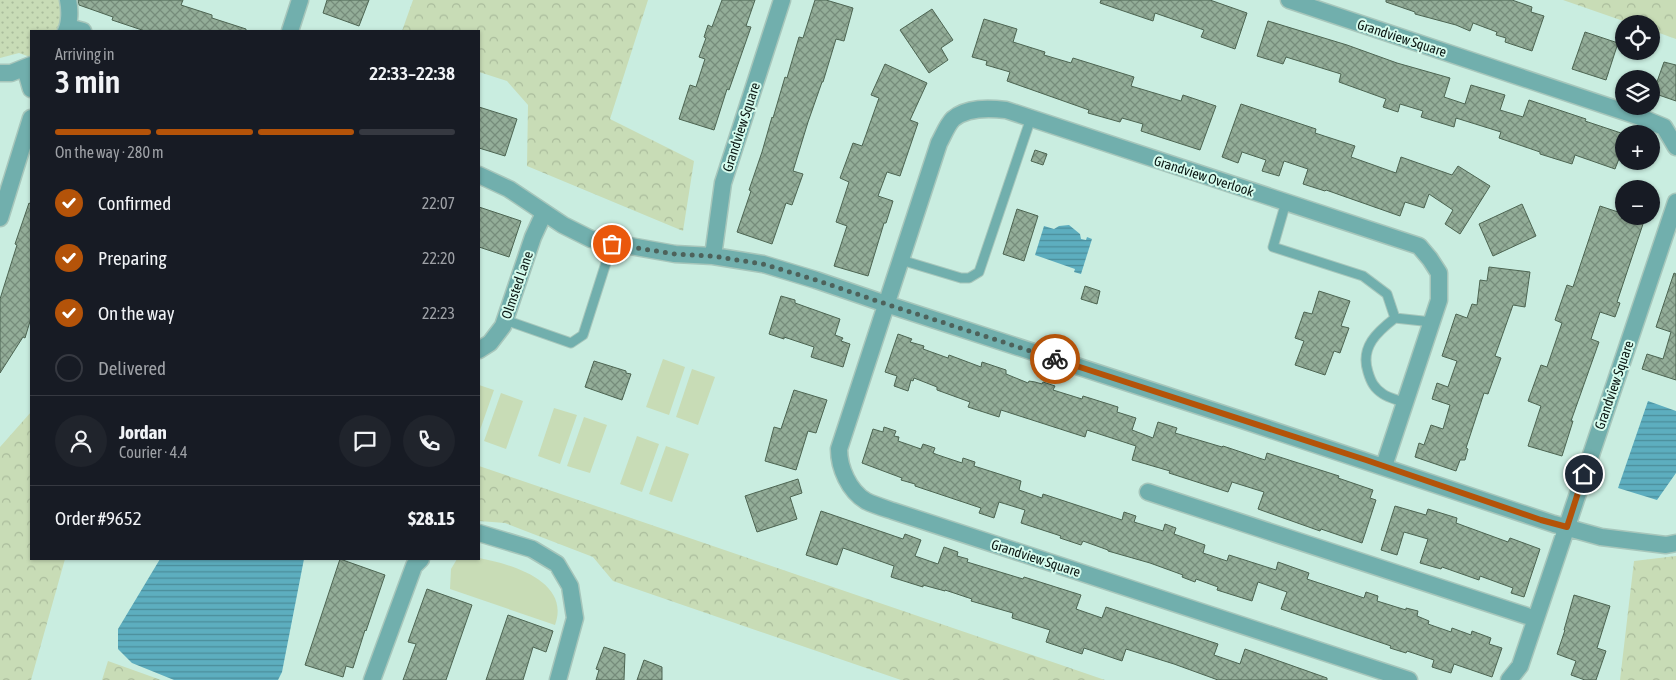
<!DOCTYPE html>
<meta charset="utf-8">
<style>
body{margin:0;font-family:"Asap Condensed",sans-serif;background:#20242c;color:#f1f3f6;height:100vh;display:flex;flex-direction:column;font-size:19px;white-space:nowrap}
*{box-sizing:border-box;margin:0}
p{font-size:16px;color:#9ea1a6}
.icon{flex:none;width:28px;height:28px;fill:none;stroke:currentColor;stroke-width:2;stroke-linecap:round;stroke-linejoin:round}
.map{position:relative;flex:1;overflow:hidden}
.details{position:absolute;left:30px;top:30px;width:450px;height:530px;display:flex;flex-direction:column;background:#171b24;border-radius:0px;box-shadow:0 1px 4px #0004}
.details>*{flex:none}
.fabs{position:absolute;left:1615px;top:15px;display:grid;gap:10px}
.fabs a{display:grid;place-items:center;width:45px;height:45px;border-radius:50%;background:#171b24;box-shadow:0 1px 4px #0004;font-size:25px}
.pin{position:absolute;display:grid;place-items:center;width:42px;height:42px;color:#fff;margin:-21px;border:2px solid #fff;border-radius:50%;box-shadow:0 1px 5px #0007}
.courier{position:absolute;display:grid;place-items:center;width:50px;height:50px;margin:-25px;border:4px solid #b45309;border-radius:50%;background:#fff;color:#222;box-shadow:0 1px 6px #0007}
.overview em{font-style:normal;font-weight:600}
.overview div{display:flex;flex-direction:column-reverse}
.overview{display:flex;align-items:center;justify-content:space-between;height:85px;padding:0 25px}
h1{font-size:32px;font-weight:600;line-height:38px}
.bar{display:grid;grid-template-columns:repeat(4,1fr);gap:8px 5px;align-content:center;height:60px;padding:0 25px}
.bar i{height:6px;border-radius:4px;background:#363941}
.bar .active{background:#b45309}
.bar p{grid-column:span 4}
.line{display:flex;align-items:center;gap:12px;padding:0 25px;border-top:1px solid #363941}
.line div{flex:1}
.round{display:grid;place-items:center;flex:none;width:52px;height:52px;border-radius:26px;background:#20242c}
ol{padding:0 25px;list-style:none}
li{display:flex;align-items:center;gap:15px;height:55px}
li p{margin-inline-start:auto}
li .icon{padding:5px;border-radius:50%;background:#b45309;color:#fff;stroke-width:4}
li:last-child{color:#9ea1a6}
li i{width:28px;height:28px;border:2px solid #363941;border-radius:50%}
.map>svg:first-child{display:block}
.grass{fill:url(#grass-dots)}
.forest{fill:url(#forest-crowns)}
.garden{fill:#c8dcb6}
.water{fill:url(#water-rules)}
.building{fill:url(#building-cross-hatch);stroke:#4d6552}
.lines{fill:none;stroke-linecap:round;stroke-linejoin:round}
.lane-casing{stroke:#a7c6bb;stroke-width:11}
.street-casing{stroke:#a7c6bb;stroke-width:19}
.lane{stroke:#71afad;stroke-width:9}
.street{stroke:#71afad;stroke-width:16}
.done{stroke:#4d625b;stroke-width:5;stroke-dasharray:0 9}
.route{stroke:#b45309;stroke-width:6}
.labels{text-anchor:middle;dominant-baseline:central;stroke-width:4;stroke-linejoin:round;paint-order:stroke}
.street-label{font-size:14px;fill:#0a1713;stroke:#d6fbed}
</style>
<div class="map">
<svg width="1676" height="680" viewBox="0 0 1676 680">
<defs>
<pattern id="grass-dots" width="8" height="8" patternUnits="userSpaceOnUse" patternTransform="scale(1.25)"><rect width="8" height="8" fill="#c8dcb6"/><path d="M2 2h.1M6 6h.1" fill="none" stroke="#aabc9c" stroke-width="1.8" stroke-linecap="round"/></pattern>
<pattern id="forest-crowns" width="20" height="18" patternUnits="userSpaceOnUse" patternTransform="scale(1.25)"><rect width="20" height="18" fill="#c8dcb6"/><path d="M2 6a3 3 0 1 1 6 0M12 15a3 3 0 1 1 6 0" fill="none" stroke="#aabc9c"/></pattern>
<pattern id="water-rules" width="6" height="5" patternUnits="userSpaceOnUse" patternTransform="scale(1.25)"><rect width="6" height="5" fill="#5daebf"/><path d="M0 2.5h6" fill="none" stroke="#4b8d9a"/></pattern>
<pattern id="building-cross-hatch" width="8" height="8" patternUnits="userSpaceOnUse" patternTransform="scale(1.25)"><rect width="8" height="8" fill="#93ad98"/><path d="M0 0l8 8M0 8l8-8" fill="none" stroke="#768c7b"/></pattern>
</defs>
<rect width="100%" height="100%" fill="#c9ede0"/>
<path class="grass" d="M0 0H60C62 10 61 22 56 31H31V57H30L19 53 0 58Z"/>
<path class="forest" d="M413 0H648L610 119 694 161 683 231 527 166 528 105 507 81 479 72V31H402Z
M1563 0H1676V39L1651 30V24H1632Z
M31 412V559H65L31 680H0V447Z
M479 466 1105 680H901L613 581 593 557 505 523 479 521Z
M1676 556V680H1620L1634 561Z
M108 661 161 680H102Z"/>
<path class="garden" d="M663 359 685 367 669 415 646 407Z
M692 369 715 377 698 425 676 417Z
M479 385 494 390 479 433Z
M501 393 523 401 506 449 484 441Z
M554 408 577 415 560 464 538 456Z
M584 417 607 425 590 473 567 466Z
M637 436 659 444 642 492 620 484Z
M666 446 689 454 672 502 649 494Z
M479 558C511 564 571 581 555 625L450 589 451 569 457 559Z"/>
<path class="water" d="M1069 225 1080 234 1081 239 1086 240 1087 237 1092 239 1081 274 1074 272 1075 269 1035 255 1044 226 1054 229 1059 226Z
M1648 401 1676 411V473L1657 500 1618 488Z
M160 559H304L282 672 278 680H174L132 663 118 649V629Z"/>
<path class="building" d="M78 0H183L181 5 212 15V18L246 29V31H145L112 20 113 17 79 5Z
M327 0H369L359 26 323 13Z
M722 0H755L746 26 751 27 729 90 727 89 714 130 679 119 690 85 696 87 705 59 699 57 706 38 704 37 708 25 712 27Z
M815 0H826L853 8 844 41 836 39 823 82H822L808 122 793 171 803 174 792 205 786 203 772 244 737 232 751 191 749 190 762 152 772 117 773 118 785 77 787 78 799 37 803 38Z
M1101 0H1210L1247 13 1235 49 1201 37 1204 30 1155 13 1153 21 1100 3Z
M1386 0H1512L1532 7 1531 12 1544 16 1532 51 1505 42 1506 38 1496 35 1497 32 1473 23 1470 31 1456 25 1415 14V12L1386 2Z
M932 9 953 40 941 48 948 60 929 73 900 30Z
M984 19 1017 29 1013 42 1045 52 1044 55 1071 63 1073 58 1134 77 1131 86 1181 101 1183 95 1216 106 1200 150 1141 131 1143 124 1122 118 1120 122 1088 113 1089 110 1007 81 1010 72 986 65 987 61 972 57Z
M1268 21 1347 45 1397 63 1450 78 1444 97 1465 104 1471 85 1505 95 1500 110 1523 117 1529 100 1586 119 1585 121 1624 134V146L1615 169 1575 155 1572 164 1540 154V152L1499 138 1501 132 1456 118 1454 127 1421 117 1423 111 1400 104 1398 112 1383 107 1386 99 1339 82 1341 74 1286 57 1283 64 1257 56Z
M1585 32 1618 43 1606 80 1572 69Z
M1664 62 1676 65V101L1653 93Z
M885 64 927 83 910 120 918 123 900 176 887 172 878 196 893 201 886 223H884L868 276 834 266 847 226 836 222 849 182 840 178 853 143 862 146 879 98 871 95Z
M1241 104 1316 129 1315 133 1355 146 1351 157 1396 173 1401 157 1452 175 1458 166 1490 186 1460 234 1445 224 1453 210 1429 194 1424 208 1405 202 1400 216 1326 190 1325 191 1303 184 1308 169 1284 161 1279 176 1262 171 1266 160 1242 152 1238 163 1222 157Z
M479 107 517 119 505 156 479 148Z
M1035 150 1047 154 1043 165 1031 161Z
M29 203 31 204V318L25 338 23 337 0 373V299L17 245 15 244Z
M1522 204 1536 236 1493 256 1479 224Z
M1600 206 1624 214V216H1631L1644 221 1617 302 1620 303 1615 317 1600 312 1591 339 1599 342 1571 421H1573L1562 456 1528 446 1541 406 1528 401 1541 365 1547 367 1562 323 1555 320 1567 285 1573 287Z
M479 207 521 221 509 257 479 247Z
M1017 209 1038 216 1024 261 1003 254Z
M1489 267 1530 272 1525 307 1513 305 1495 356 1501 358 1488 394 1484 393 1466 448 1468 449 1465 460H1460L1456 471 1415 457 1419 443 1424 445 1431 425 1443 429 1450 405 1432 399 1437 383 1448 387 1457 361 1442 356 1456 314 1467 318 1472 304 1477 305 1480 280 1487 281Z
M1674 273 1676 274V380L1642 369 1647 354 1663 359 1671 332 1656 327Z
M1085 286 1100 291 1097 304 1081 299Z
M1319 291 1350 301 1341 326 1349 328 1340 353 1334 351 1325 375 1295 365 1304 341 1295 338 1304 312 1312 314Z
M781 296 795 300V303L840 319 835 335 843 338 841 341 850 344 843 367 811 357 814 347 784 337V339L769 334Z
M898 334 912 339 910 342 924 346 923 349 948 358 949 355 981 367 982 362 1006 370V374L1028 383 1029 381 1035 382 1042 384 1043 382 1055 386 1053 390 1082 399 1083 396 1118 407 1117 412 1136 418 1132 430 1153 438 1158 422 1177 428 1175 433 1222 447 1223 446 1265 460 1267 453 1339 476 1338 478 1373 490 1370 498 1376 500 1362 543 1321 529 1320 531 1258 509 1264 492 1232 482 1228 492 1169 473 1170 471 1132 460 1136 446 1087 430 1085 437 1001 410 999 417 968 407 970 402 937 390V387L914 378 913 381 911 380 908 391 894 386 897 376 885 372Z
M594 361 626 371V373L631 374 622 400 585 387Z
M794 390 827 400 816 433 808 431 796 470 765 461 774 427 781 429Z
M884 427 896 431 894 436 899 437 898 441 921 449 923 444 935 448 933 453 938 455 962 463 963 458 975 462 974 466 1021 481 1019 490 1042 498 1043 494 1122 520 1124 512 1136 516 1134 522 1163 531 1165 524 1176 528 1174 534 1205 545 1203 553 1227 561 1229 555 1276 570 1278 562 1309 573 1307 579 1364 598 1366 592 1378 596 1377 601 1406 610V608L1418 611 1417 616 1429 621 1428 624 1451 632 1452 628 1471 635 1472 631 1491 638 1489 644 1502 648 1492 677 1454 664 1451 673 1432 667 1434 660 1407 651 1406 653 1390 648 1391 646 1281 609 1287 592 1258 582 1252 601 1217 590 1218 587 1196 579 1195 582 1182 577 1183 575 1150 563 1108 551V550L1083 541 1081 545 1060 538 1061 536 1021 523 1025 510 999 502 994 518 979 513 981 508 915 486V484L901 480 902 478 862 463 873 429 883 432Z
M798 479 802 493 790 497 797 519 757 532 745 496Z
M1395 506 1426 515 1428 509 1457 518 1456 523 1508 542 1510 538 1540 549 1524 597 1511 593 1513 588 1480 576 1479 580 1442 567 1441 569 1420 563 1428 539 1404 532 1397 555 1381 550Z
M821 511 903 539 905 534 921 540 915 556 938 564 944 547 958 552 957 556 968 559 967 562 1023 579 1024 577 1081 595 1076 609 1102 618 1106 607 1218 644 1214 655 1240 664 1245 649 1327 678V680H1218L1174 664 1126 649 1122 661 1084 648 1082 654 1046 642 1050 630 1012 618 1013 613 971 601 972 599 945 590V591L923 585V587L891 577 894 566 843 548 837 565 806 555Z
M340 559 385 575 366 631 365 630 353 668 346 666 343 677 305 665Z
M427 589 472 605 446 680H403L416 644 408 642Z
M1574 595 1610 606 1597 648 1606 651 1596 680H1585L1571 675 1576 661 1557 654 1565 630H1564Z
M508 615 553 631 546 652 533 647 523 680H486Z
M604 647 625 654 624 680H596L599 670 596 669Z
M644 660 662 667V680H637Z"/>
<g class="lines">
<defs>
<path id="lane" d="M1286 202 1273 247 1363 276 1387 294 1395 318 1432 322
M901 260 961 278H969L979 272 1031 118
M1395 318C1377 332 1360 347 1368 372 1371 382 1374 388 1383 394 1389 398 1398 400 1405 403
M505 320 571 343 583 335 612 244"/>
<path id="street" d="M1289 0 1640 117 1664 127 1676 147
M68 27 83 31
M66 31C70 23 70 9 68 0
M290 31 300 0
M25 68 31 89
M0 73H11L31 65
M479 175 509 189 563 225 591 239 675 254 713 256 763 264 816 280 886 304 1242 420 1554 524 1601 537 1666 545 1676 543
M0 218 31 118
M713 256 723 183 782 0
M479 350 490 343 503 326 533 237 544 213
M1384 466 1439 300V273L1430 259 1419 246 1006 110C989 108 967 107 953 119 947 125 943 136 939 143L839 449C839 468 849 491 866 501 874 505 884 508 893 511L1409 680
M1148 492 1527 616
M479 533 532 549 557 564 570 586 575 618 558 680
M372 680 414 566 421 559
M1509 680 1520 666 1676 202"/>
</defs>
<use href="#lane" class="lane-casing"/>
<use href="#street" class="street-casing"/>
<use href="#lane" class="lane"/>
<use href="#street" class="street"/>
</g>
<g class="lines">
<path class="done" d="M612 244 675 254 712 256 763 264 816 280 886 304 1055 359"/>
<path class="route" d="M1055 359 1366 460 1541 520 1567 527 1584 474"/>
</g>
<g class="labels">
<g class="street-label">
<text transform="translate(1402 38) rotate(18)">Grandview Square</text>
<text transform="translate(741 127) rotate(-72)">Grandview Square</text>
<text transform="translate(1204 176) rotate(18)">Grandview Overlook</text>
<text transform="translate(517 285) rotate(-71)">Olmsted Lane</text>
<text transform="translate(1614 385) rotate(-71)">Grandview Square</text>
<text transform="translate(1036 558) rotate(18)">Grandview Square</text>
</g>
</g>
</svg>
<div class="fabs">
<a><svg class="icon" aria-label="locate" viewBox="0 0 24 24"><circle cx="12" cy="12" r="6"/><path d="M12 2v4M12 18v4M2 12h4M18 12h4"/></svg></a>
<a><svg class="icon" aria-label="layers" viewBox="0 0 24 24"><path d="M12 4l9 5-9 5-9-5zM3 14l9 5 9-5"/></svg></a>
<a>+</a>
<a>−</a>
</div>
<div class="pin" style="left:612px;top:244px;background:#ea580c"><svg class="icon" aria-label="bag" viewBox="0 0 24 24"><path d="M5 8h14l-1 12H6zM9 8a3 3 0 0 1 6 0"/></svg></div>
<div class="pin" style="left:1584px;top:474px;background:#1f2937"><svg class="icon" aria-label="home" viewBox="0 0 24 24"><path d="M3 11l9-7 9 7M6 9v11h12V9"/></svg></div>
<div class="courier" style="left:1055px;top:359px"><svg class="icon" aria-label="bike" viewBox="0 0 24 24"><circle cx="6" cy="16" r="4"/><circle cx="18" cy="16" r="4"/><path d="M6 16l4-8h5l3 8M10 8l3 8H6M13 5h3"/></svg></div>
<section class="details">
<div class="overview"><div><h1>3 min</h1><p>Arriving in</p></div><em>22:33–22:38</em></div>
<div class="bar"><i class="active"></i><i class="active"></i><i class="active"></i><i></i><p>On the way · 280 m</p></div>
<ol>
<li><svg class="icon" aria-label="check" viewBox="0 0 24 24"><path d="M5 12l5 5 9-10"/></svg>Confirmed<p>22:07</p></li>
<li><svg class="icon" aria-label="check" viewBox="0 0 24 24"><path d="M5 12l5 5 9-10"/></svg>Preparing<p>22:20</p></li>
<li><svg class="icon" aria-label="check" viewBox="0 0 24 24"><path d="M5 12l5 5 9-10"/></svg>On the way<p>22:23</p></li>
<li><i></i>Delivered</li>
</ol>
<div class="line" style="height:90px"><a class="round"><svg class="icon" aria-label="person" viewBox="0 0 24 24"><circle cx="12" cy="8" r="4"/><path d="M4 21q1-7 8-7t8 7"/></svg></a><div><b>Jordan</b><p>Courier · 4.4</p></div><a class="round"><svg class="icon" aria-label="chat" viewBox="0 0 24 24"><path d="M4 5h16v11H9l-5 4z"/></svg></a><a class="round"><svg class="icon" aria-label="phone" viewBox="0 0 24 24"><path d="M5 4h4l2 5-3 2q2 4 5 5l2-3 5 2v4C11 20 4 13 5 4z"/></svg></a></div>
<div class="line" style="height:65px"><div>Order #9652</div><b>$28.15</b></div>
</section>
</div>
